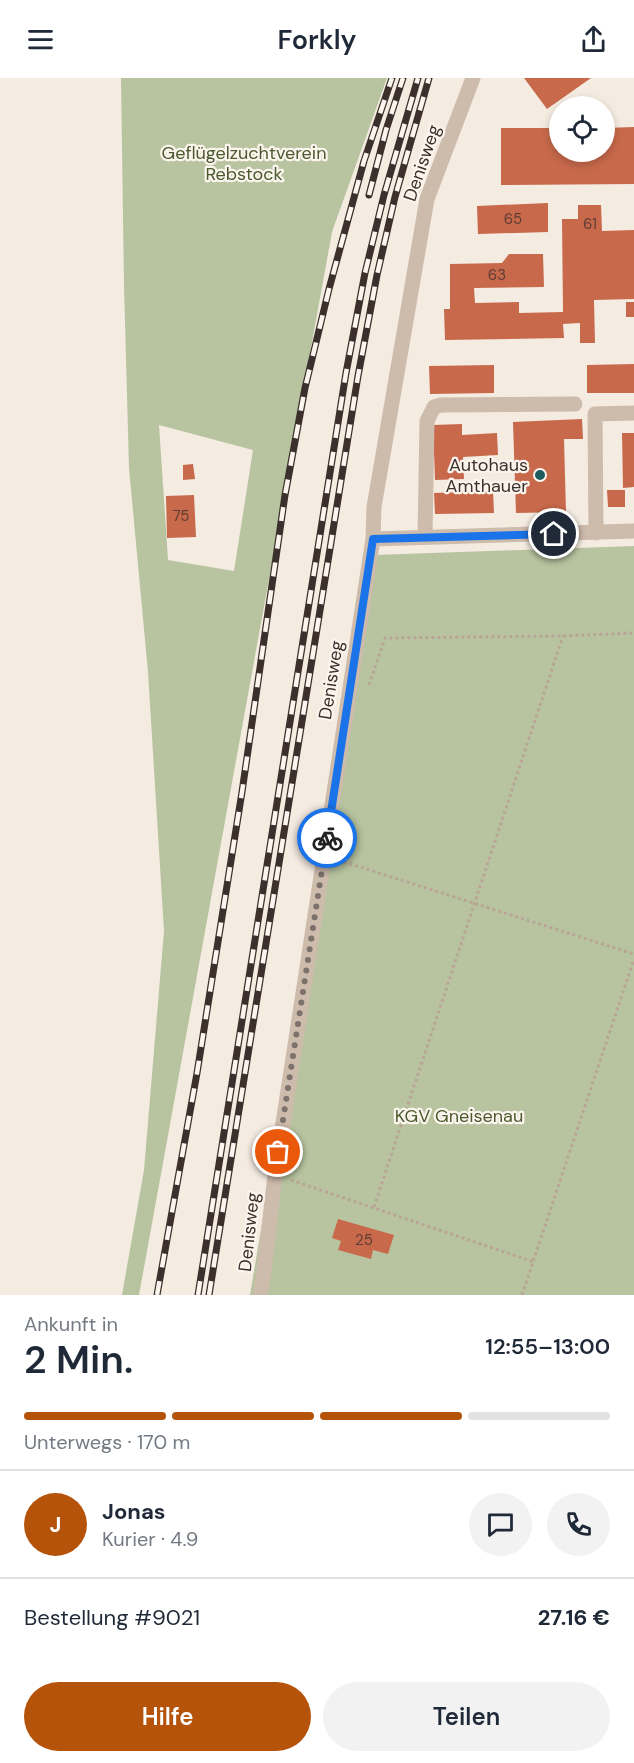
<!DOCTYPE html>
<html lang="de">
<meta charset="utf-8">
<style>
body{margin:0;font-family:"DM Sans",sans-serif;background:#f2f2f3;color:#1f2937;height:100vh;display:flex;flex-direction:column;font-size:22px;white-space:nowrap}
*{box-sizing:border-box;margin:0}
p{font-size:20px;color:#747a83}
.icon{flex:none;width:33px;height:33px;fill:none;stroke:currentColor;stroke-width:2;stroke-linecap:round;stroke-linejoin:round}
.map{position:relative;height:1217px;overflow:hidden}
.drawer{display:flex;flex-direction:column;background:#fff;flex:1}
.drawer>*{flex:none}
.controls{position:absolute;left:549px;top:18px;display:grid;gap:12px}
.controls a{display:grid;place-items:center;width:66px;height:66px;border-radius:50%;background:#fff;box-shadow:0 3px 9px #0003;font-size:30px}
.pin{position:absolute;display:grid;place-items:center;width:51px;height:51px;color:#fff;margin:-26px;border:3px solid #fff;border-radius:50%;box-shadow:0 2px 6px #0007}
.courier{position:absolute;display:grid;place-items:center;width:60px;height:60px;margin:-30px;border:4px solid #1a73e8;border-radius:50%;background:#fff;color:#222;box-shadow:0 2px 8px #0007}
.summary em{font-style:normal;font-weight:600}
.summary div{display:flex;flex-direction:column-reverse}
.summary{display:flex;align-items:center;justify-content:space-between;height:102px;padding:0 24px}
h1{font-size:39px;font-weight:600;line-height:45px}
.bar{display:grid;grid-template-columns:repeat(4,1fr);gap:9px 6px;align-content:center;height:72px;padding:0 24px}
.bar i{height:8px;border-radius:4px;background:#e0e1e3}
.bar .active{background:#b45309}
.bar p{grid-column:span 4}
.line{display:flex;align-items:center;gap:15px;padding:0 24px;border-top:2px solid #e0e1e3}
.line div{flex:1}
.round{display:grid;place-items:center;flex:none;width:63px;height:63px;border-radius:32px;background:#f2f2f3}
.button{display:flex;gap:12px;margin-top:auto;padding:12px 24px}
.button a{flex:1;height:69px;border-radius:36px;background:#b45309;color:#fff;font-size:24px;font-weight:600;line-height:69px;text-align:center}
.button a+a{background:#f2f2f3;color:#1f2937}
header{display:flex;justify-content:space-between;align-items:center;height:78px;padding:0 24px;background:#fff;font-size:27px;font-weight:600}
.map>svg:first-child{display:block}
.green{fill:#b8c4a0;fill-rule:evenodd}
.building{fill:#c8694b}
.lines{fill:none;stroke-linecap:round;stroke-linejoin:round}
.path{stroke:#b9a596;stroke-width:3;stroke-dasharray:3 3;stroke-linecap:butt}
.minor{stroke:#cdbbac;stroke-width:15}
.rail-casing{stroke:#3b302b;stroke-width:7}
.rail{stroke:#fbf5ee;stroke-width:4.5;stroke-dasharray:14;stroke-linecap:butt}
.done{stroke:#7c716b;stroke-width:6;stroke-dasharray:0 10.8}
.route{stroke:#1a73e8;stroke-width:8}
.poi-dot{fill:#1f5a5e;stroke:#fbf5ee;stroke-width:2}
.labels{text-anchor:middle;dominant-baseline:central;stroke-width:4.5;stroke-linejoin:round;paint-order:stroke}
.number-label{font-size:15px;fill:#5e3e33}
.park-label{font-size:18px;fill:#4a5a2e;stroke:#fbf5ee}
.street-label{font-size:18px;fill:#3b302b;stroke:#fbf5ee}
.poi-label{font-size:18px;fill:#3b302b;stroke:#fbf5ee;text-anchor:end}
</style>
<header><svg class="icon" aria-label="menu" viewBox="0 0 24 24"><path d="M4 6h16M4 12h16M4 18h16"/></svg>Forkly<svg class="icon" aria-label="share" viewBox="0 0 24 24"><path d="M12 15V3M7 8l5-5 5 5M5 13v7h14v-7"/></svg></header>
<div class="map">
<svg width="634" height="1217" viewBox="0 0 634 1217">
<rect width="100%" height="100%" fill="#f4ebe1"/>
<path class="green" d="M121 0H387L332 154 139 1217H122L144 1092 164 853 148 594 129 390 124 207ZM159 347 253 372 234 493 168 482Z
M634 468V1217H250L375 477Z"/>
<path class="building" d="M524 0H591L547 31Z
M634 49V106L501 107V50H560V74H604V50Z
M548 125V154L478 156 477 128Z
M578 127H601L602 153 634 152V221L594 222 595 265H580V245L563 246 564 260 445 262 444 231H450V186L502 185 509 176H543L544 209 474 210 475 225 519 224V235L563 234 562 141H578Z
M626 224H634V239H626Z
M634 286V315H587V287Z
M494 287V315L430 316 429 288Z
M582 341 583 361H564L566 434 516 435 513 344Z
M462 346V357L497 355 498 377 463 379 464 401 435 402 433 347Z
M622 355H634V409L623 410Z
M193 386 195 401 183 402V387Z
M607 412H625V429H608Z
M493 413 494 435 435 436 434 415Z
M194 417 196 459 167 460 166 418Z
M338 1141 394 1157 388 1176 373 1172 371 1181 338 1172 341 1163 332 1160Z"/>
<g class="lines">
<path class="path" d="M369 607 385 560 563 558 634 555
M338 782 634 876
M291 1102 534 1184
M374 1129 563 558
M522 1217 634 881"/>
<path class="minor" d="M596 455 595 336 634 335
M425 459 427 343 434 329 441 327 575 326
M373 461 634 453
M260 1217 263 1201 275 1097 373 461 374 429 427 121 473 0"/>
<defs>
<path id="rail" d="M369 117 386 52 403 0
M157 1217 197 995 242 714 285 417 305 310 329 211 364 83 392 0
M198 1217 346 295 365 195 384 117 418 0
M209 1217 358 298 377 197 395 119 429 0"/>
</defs>
<use href="#rail" class="rail-casing"/>
<use href="#rail" class="rail"/>
</g>
<g class="lines">
<path class="done" d="M278 1074 327 760"/>
<path class="route" d="M327 760 373 461 554 456"/>
</g>
<circle class="poi-dot" cx="540" cy="397" r="6"/>
<g class="labels">
<g class="number-label">
<text x="513" y="141">65</text>
<text x="590" y="146">61</text>
<text x="497" y="197">63</text>
<text x="181" y="438">75</text>
<text x="364" y="1162">25</text>
</g>
<g class="park-label">
<text x="244" y="75">Geflügelzuchtverein<tspan x="244" dy="21">Rebstock</tspan></text>
<text x="459" y="1038">KGV Gneisenau</text>
</g>
<g class="street-label">
<text transform="translate(422 85) rotate(-71)">Denisweg</text>
<text transform="translate(331 602) rotate(-81)">Denisweg</text>
<text transform="translate(249 1154) rotate(-84)">Denisweg</text>
</g>
<g class="poi-label">
<text x="528" y="387">Autohaus<tspan x="528" dy="21">Amthauer</tspan></text>
</g>
</g>
</svg>
<div class="controls">
<a><svg class="icon" aria-label="locate" viewBox="0 0 24 24"><circle cx="12" cy="12" r="6"/><path d="M12 2v4M12 18v4M2 12h4M18 12h4"/></svg></a>
</div>
<div class="pin" style="left:278px;top:1074px;background:#ea580c"><svg class="icon" aria-label="bag" viewBox="0 0 24 24"><path d="M5 8h14l-1 12H6zM9 8a3 3 0 0 1 6 0"/></svg></div>
<div class="pin" style="left:554px;top:456px;background:#1f2937"><svg class="icon" aria-label="home" viewBox="0 0 24 24"><path d="M3 11l9-7 9 7M6 9v11h12V9"/></svg></div>
<div class="courier" style="left:327px;top:760px"><svg class="icon" aria-label="bike" viewBox="0 0 24 24"><circle cx="6" cy="16" r="4"/><circle cx="18" cy="16" r="4"/><path d="M6 16l4-8h5l3 8M10 8l3 8H6M13 5h3"/></svg></div>
</div>
<section class="drawer">
<div class="summary"><div><h1>2 Min.</h1><p>Ankunft in</p></div><em>12:55–13:00</em></div>
<div class="bar"><i class="active"></i><i class="active"></i><i class="active"></i><i></i><p>Unterwegs · 170 m</p></div>
<div class="line" style="height:108px"><b class="round" style="background:#b45309;color:#fff">J</b><div><b>Jonas</b><p>Kurier · 4.9</p></div><a class="round"><svg class="icon" aria-label="chat" viewBox="0 0 24 24"><path d="M4 5h16v11H9l-5 4z"/></svg></a><a class="round"><svg class="icon" aria-label="phone" viewBox="0 0 24 24"><path d="M5 4h4l2 5-3 2q2 4 5 5l2-3 5 2v4C11 20 4 13 5 4z"/></svg></a></div>
<div class="line" style="height:78px"><div>Bestellung #9021</div><b>27.16 €</b></div>
<div class="button"><a>Hilfe</a><a>Teilen</a></div>
</section>
